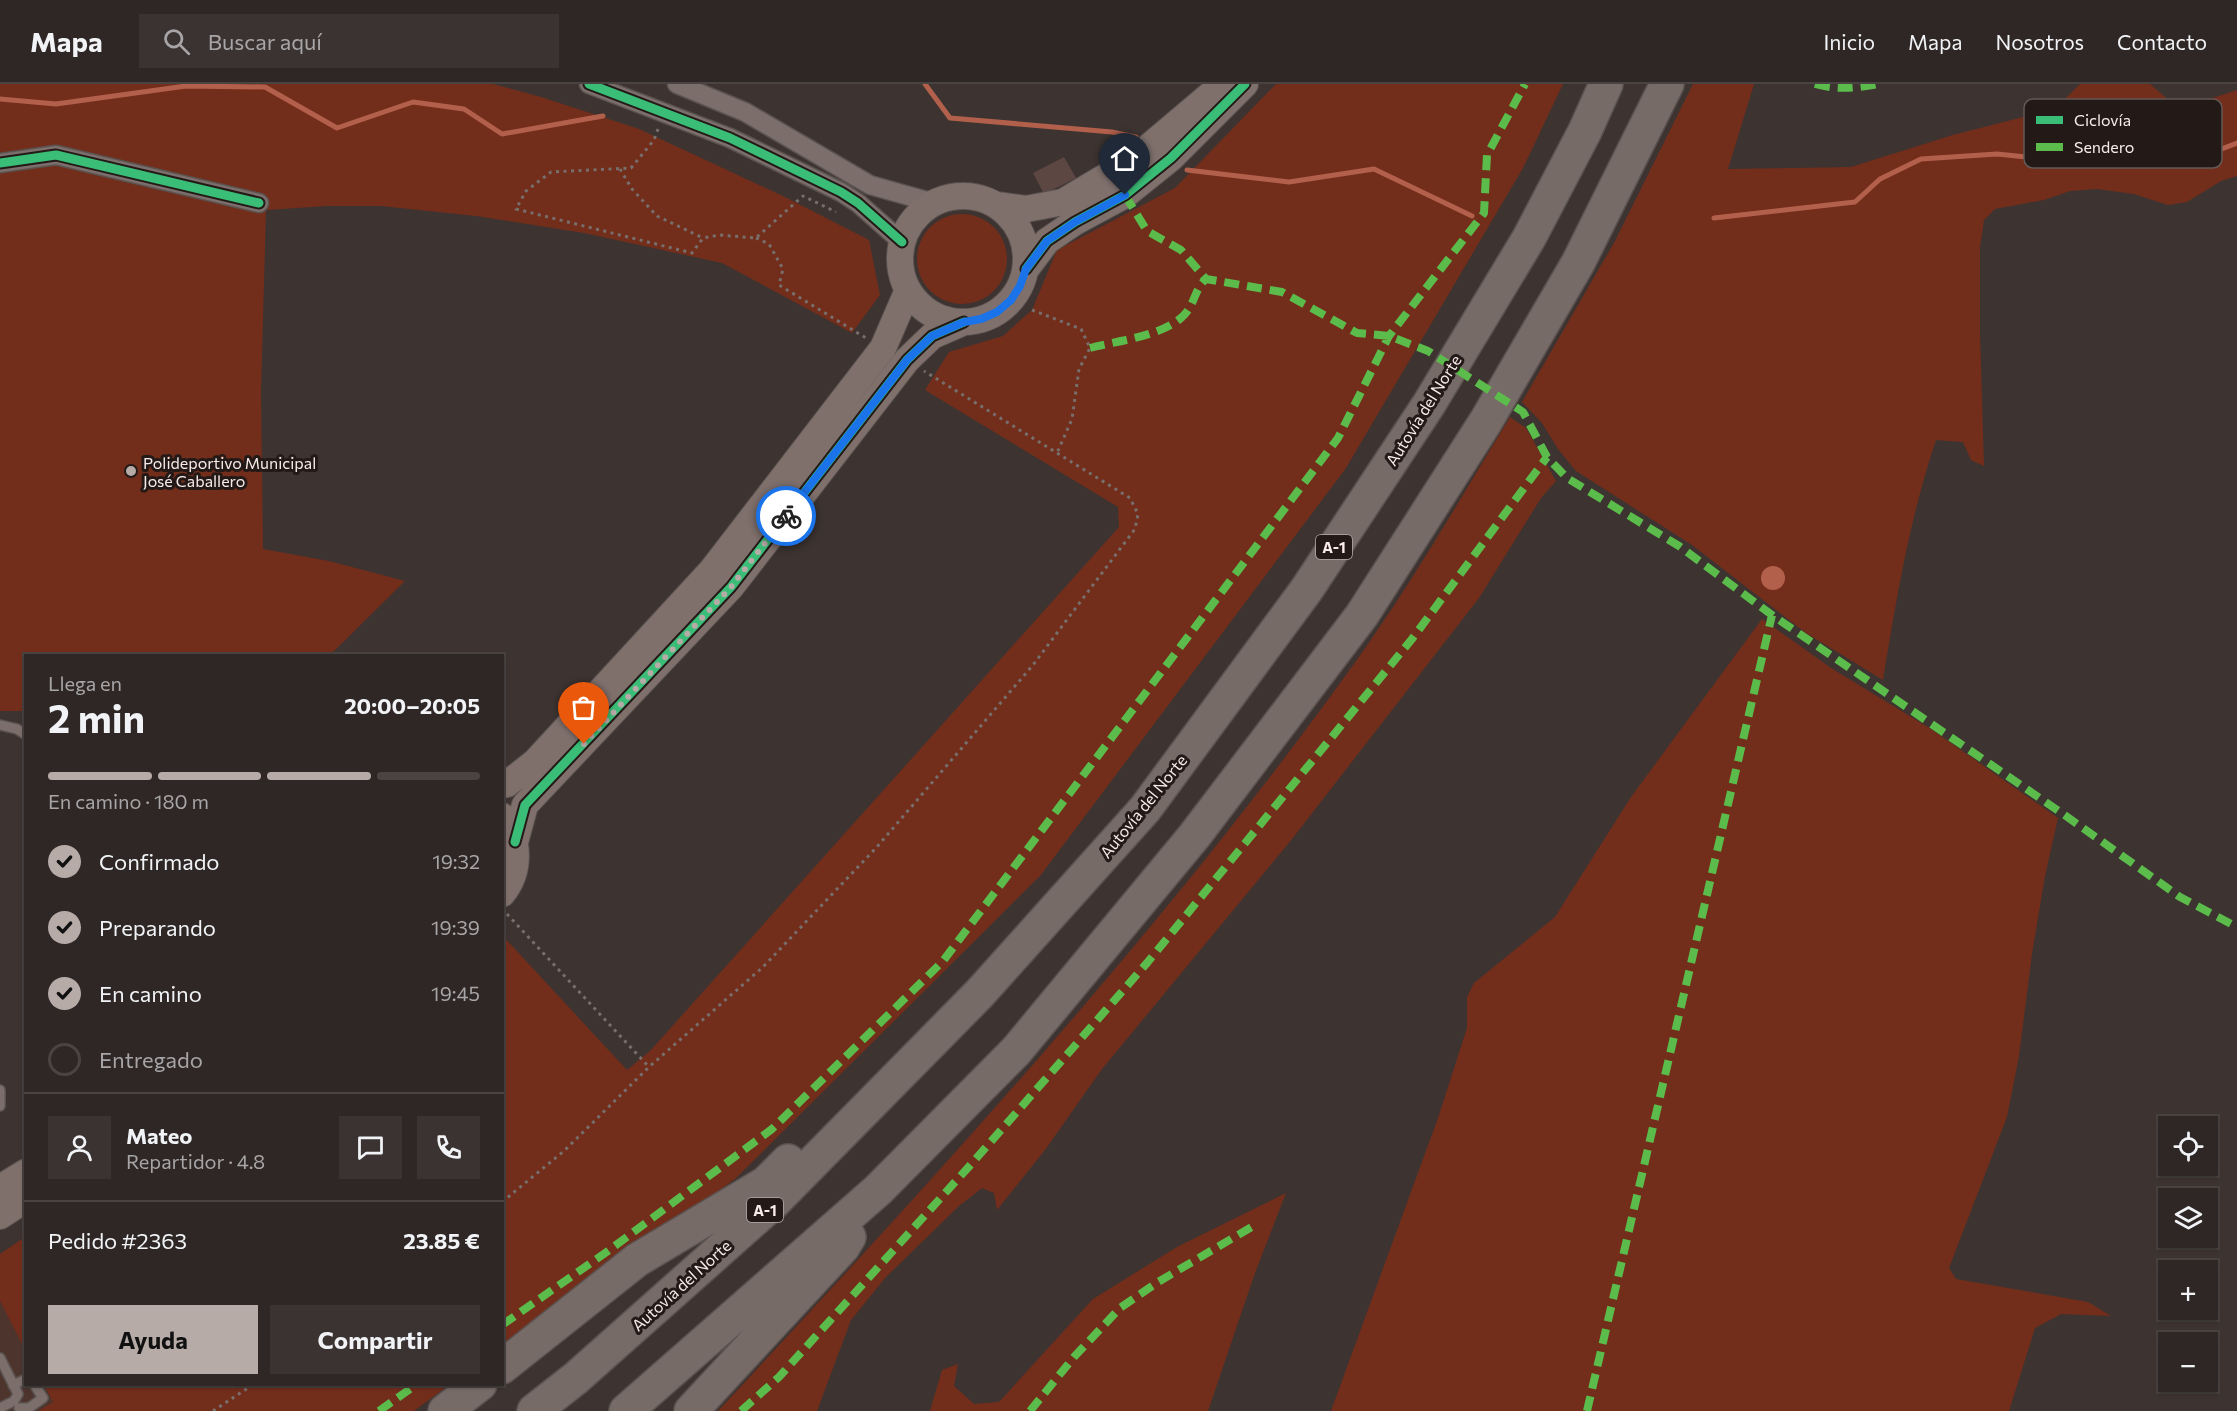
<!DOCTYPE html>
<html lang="es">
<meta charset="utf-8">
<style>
body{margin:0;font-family:Commissioner,sans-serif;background:#3a3332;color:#f1f3f6;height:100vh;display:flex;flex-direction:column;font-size:22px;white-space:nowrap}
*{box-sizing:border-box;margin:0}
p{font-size:20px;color:#a7a5a7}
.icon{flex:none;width:33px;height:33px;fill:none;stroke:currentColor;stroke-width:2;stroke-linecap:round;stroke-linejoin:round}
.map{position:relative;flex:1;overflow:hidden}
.panel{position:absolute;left:24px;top:570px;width:480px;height:732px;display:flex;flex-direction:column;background:#2e2725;border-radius:0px;box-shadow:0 2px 4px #0004,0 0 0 2px #494442}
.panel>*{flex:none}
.controls{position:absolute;left:2158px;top:1032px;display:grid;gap:12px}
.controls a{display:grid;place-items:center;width:60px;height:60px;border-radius:0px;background:#2e2725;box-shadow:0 2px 4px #0004,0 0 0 2px #494442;font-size:30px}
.pin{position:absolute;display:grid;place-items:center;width:51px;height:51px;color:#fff;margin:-62px -26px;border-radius:50% 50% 50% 0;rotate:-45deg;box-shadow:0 0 6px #0007}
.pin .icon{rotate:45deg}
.courier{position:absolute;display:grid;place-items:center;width:60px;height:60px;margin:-30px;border:4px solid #1a73e8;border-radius:50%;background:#fff;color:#222;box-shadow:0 2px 8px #0007}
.headline em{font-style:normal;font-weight:700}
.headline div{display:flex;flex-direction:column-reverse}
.headline{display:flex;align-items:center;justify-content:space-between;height:102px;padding:0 24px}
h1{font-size:39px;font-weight:700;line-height:45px}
.bar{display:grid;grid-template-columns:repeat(4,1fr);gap:9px 6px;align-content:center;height:72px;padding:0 24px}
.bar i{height:8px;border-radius:4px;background:#494442}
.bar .active{background:#b7aba8}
.bar p{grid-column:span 4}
.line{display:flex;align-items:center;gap:15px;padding:0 24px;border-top:2px solid #494442}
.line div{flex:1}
.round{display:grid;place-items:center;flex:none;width:63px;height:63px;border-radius:0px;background:#3a3332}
ol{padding:0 24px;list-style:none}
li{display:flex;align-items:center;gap:18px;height:66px}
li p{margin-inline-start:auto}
li .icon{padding:6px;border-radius:50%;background:#b7aba8;color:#111;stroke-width:4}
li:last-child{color:#a7a5a7}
li i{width:33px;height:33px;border:3px solid #494442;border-radius:50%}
.button{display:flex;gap:12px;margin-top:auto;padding:12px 24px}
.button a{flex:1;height:69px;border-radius:0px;background:#b7aba8;color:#111;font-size:24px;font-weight:700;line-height:69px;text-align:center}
.button a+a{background:#3a3332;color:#f1f3f6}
header{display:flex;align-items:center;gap:36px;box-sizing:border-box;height:84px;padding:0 30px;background:#2e2725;border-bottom:2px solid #494442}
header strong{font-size:28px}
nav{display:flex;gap:33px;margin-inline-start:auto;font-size:21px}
.search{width:420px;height:54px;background:#3a3332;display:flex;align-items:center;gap:15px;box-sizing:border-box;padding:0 21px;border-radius:0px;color:#a7a5a7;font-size:22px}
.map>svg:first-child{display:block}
.built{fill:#4d352e}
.green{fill:#732d1b}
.water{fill:#b2604b}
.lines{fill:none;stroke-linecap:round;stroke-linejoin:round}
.stream{stroke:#b2604b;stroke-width:5}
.building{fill:#5c4742}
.lane-casing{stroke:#5a524f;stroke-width:12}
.street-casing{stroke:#5a524f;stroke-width:21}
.secondary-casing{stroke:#5a524f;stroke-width:28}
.highway-casing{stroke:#5a524f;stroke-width:36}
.path{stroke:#786f6c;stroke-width:3;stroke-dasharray:3 4.5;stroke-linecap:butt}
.lane{stroke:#7b6e6b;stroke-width:9}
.street{stroke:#7b6e6b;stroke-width:18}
.secondary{stroke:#7f706c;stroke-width:26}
.highway{stroke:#776b68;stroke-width:33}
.quiet{stroke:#5cbc4b;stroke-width:8;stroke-dasharray:15 8;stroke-linecap:butt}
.cycleway-casing{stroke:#231a18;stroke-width:13}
.cycleway{stroke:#3abd76;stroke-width:9}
.done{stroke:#b7aba8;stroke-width:6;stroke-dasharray:0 10.8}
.route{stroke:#1a73e8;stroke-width:8}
.poi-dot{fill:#b7aba8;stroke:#231a18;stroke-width:2}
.labels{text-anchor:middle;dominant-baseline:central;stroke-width:6;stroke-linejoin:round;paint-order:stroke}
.shield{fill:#231a18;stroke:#b8acaa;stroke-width:1.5}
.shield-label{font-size:15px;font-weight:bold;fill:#f8ebe8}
.street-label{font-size:16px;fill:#f8ebe8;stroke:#231a18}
.poi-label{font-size:16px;fill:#f8ebe8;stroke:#231a18;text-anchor:start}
.key{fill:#231a18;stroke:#635956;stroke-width:1.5}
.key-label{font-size:16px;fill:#f8ebe8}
</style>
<header>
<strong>Mapa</strong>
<div class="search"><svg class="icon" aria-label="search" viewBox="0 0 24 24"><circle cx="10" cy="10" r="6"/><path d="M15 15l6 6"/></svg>Buscar aquí</div>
<nav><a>Inicio</a><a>Mapa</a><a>Nosotros</a><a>Contacto</a></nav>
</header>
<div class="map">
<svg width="2237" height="1327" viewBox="0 0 2237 1327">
<rect width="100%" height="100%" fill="#3d3431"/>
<path class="built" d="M0 1217 25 1266 26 1300 44 1301 53 1318 38 1327H0Z"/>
<path class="green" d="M0 0H493L541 13 639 45 787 114 869 156 880 211 852 249 722 179 584 149 476 132 381 122H327L266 126 261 308 263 465 329 477 405 497 330 571 26 572 25 627H0Z
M1276 0H1563L1523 84 1346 384 1040 792 735 1095 503 1261 502 1098 506 1095 502 1091V851L627 986 650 967 1119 443 1118 423 925 306 949 268 1003 252 1032 226 1057 166 1175 104Z
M1693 0H1754L1728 85 1851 83 1953 51 2055 25 2080 0H2150L2179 25 2237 6V92L2221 97 2187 118 2168 121 2134 110 2097 105 2070 107 2044 116 1995 125 1984 136 1980 163V249L1984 382 1971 376 1963 358 1936 356C1910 433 1896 516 1883 596L1806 549 1692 461 1576 387 1558 365 1542 339 1522 318 1615 157Z
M917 175a45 45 0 1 1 90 0a45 45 0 1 1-90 0Z
M1510 333 1526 344 1556 397 1541 414 1479 514 1292 755 1102 985 1045 1066 997 1126 994 1109 982 1104 959 1122 886 1193 851 1236 817 1327H718C941 1087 1165 844 1356 577 1412 499 1460 415 1510 333Z
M1762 535 1831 584 1931 645 2058 734 2045 792 2032 870 2019 972 2007 1033 1949 1184 1956 1195 2088 1218 2111 1232 2061 1230 2035 1244 2009 1327H1331L1438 1034 1467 944V913L1474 899 1555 833 1631 713Z
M1286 1109 1255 1189 1208 1327H930L942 1286 958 1280 954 1302 974 1320 999 1318 1093 1215 1177 1163Z
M25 1153V1266L0 1217V1170Z
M44 1301H449L414 1327H38L53 1318Z"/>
<path class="water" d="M1761 494a12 12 0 1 1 24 0a12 12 0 1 1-24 0Z"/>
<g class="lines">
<path class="stream" d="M925 0 950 34 1112 48 1136 53
M0 15 56 20 186 2 265 3 337 44 413 18 464 25 502 50 603 32
M1187 86 1289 98 1374 85 1472 132
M1714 134 1855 118 1880 95 1921 75 1997 70 2037 74 2065 57 2091 31 2122 21 2195 75 2237 59"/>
</g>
<path class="building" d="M1064 73 1076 94 1044 110 1033 89Z"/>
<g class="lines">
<defs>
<path id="lane" d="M0 641 17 645 26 651
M0 1006V1022
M0 1274 18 1310 14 1317 0 1324
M13 1301 26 1295
M19 1324H29L43 1314 34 1300"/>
<path id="street" d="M589 0 730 54 841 108 858 119 902 158
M677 0 745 28 870 101 934 119
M0 79 56 71 259 119"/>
<path id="secondary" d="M900 175a63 63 0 1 1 126 0a63 63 0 1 1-126 0Z
M996 121 1026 125 1063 118 1132 77 1223 0
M1026 185 1047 157 1075 138 1125 111 1171 74 1245 0
M502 701 507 700 535 678 712 486 883 264 908 206
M502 732C520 755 521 787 502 810
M515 758 525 721 731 503 907 276 932 252 964 238
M0 1104 26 1088
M0 1132 26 1115"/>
<path id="highway" d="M502 1283 637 1176 766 1099 788 1077
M445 1327 480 1300
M534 1327 576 1294 773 1119 980 909 1145 725 1307 505 1429 320 1529 154 1585 47 1606 0
M626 1327 878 1106 1016 967 1195 751 1362 531 1486 337 1578 179 1667 0
M691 1327 843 1163 849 1153"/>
</defs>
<use href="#lane" class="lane-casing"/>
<use href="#street" class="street-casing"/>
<use href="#secondary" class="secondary-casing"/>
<use href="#highway" class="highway-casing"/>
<path class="path" d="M658 45 654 56 631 84 551 88 526 107 516 125 692 169 703 154 719 151 756 154 803 112 836 128
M620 85 632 105 657 132 703 154
M756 154 769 160 783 185 779 201 866 254
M1032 226 1081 245 1090 264 1079 285 1072 335 1057 369
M507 830 649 983
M502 1118 564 1067 649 983 763 883 876 764 1033 581 1135 445 1138 430 1130 414 924 287
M213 1327 254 1300"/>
<use href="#lane" class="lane"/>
<use href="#street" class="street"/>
<use href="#secondary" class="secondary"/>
<use href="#highway" class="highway"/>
<path class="quiet" d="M1815 0C1837 6 1856 4 1878 0
M1125 111 1147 147 1181 166 1206 195 1282 208 1357 249 1389 252 1428 267 1523 328 1547 373 1567 394 1679 462 1772 531 2066 732 2180 813 2237 843
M1090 264C1116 257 1162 252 1182 233 1195 222 1194 205 1206 195
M502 1241 608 1167 772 1045 943 877 1338 354 1389 252 1484 129 1487 71 1525 0
M379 1327 417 1300
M741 1327 779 1293 974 1077 1147 879 1412 555 1547 373
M1030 1327 1074 1273 1120 1224 1158 1198 1255 1141
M1587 1327 1772 531"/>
<defs>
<path id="cycleway" d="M589 0 730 54 841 108 858 119 902 158
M0 79 56 71 259 119
M1026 185 1047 157 1075 138 1125 111 1171 74 1245 0
M515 758 525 721 731 503 907 276 932 252 964 238"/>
</defs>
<use href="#cycleway" class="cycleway-casing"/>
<use href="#cycleway" class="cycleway"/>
</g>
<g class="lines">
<path class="done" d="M584 660 731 503 786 432"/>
<path class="route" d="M786 432 907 276 932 252 964 238 981 235 997 228 1011 216 1020 202 1026 185 1047 157 1075 138 1125 111"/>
</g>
<circle class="poi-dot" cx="131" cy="387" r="6"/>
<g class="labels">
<g class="shield">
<rect x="1316" y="451" width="36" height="24" rx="4.5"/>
<rect x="747" y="1114" width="36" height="24" rx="4.5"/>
</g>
<g class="shield-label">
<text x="1334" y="463">A-1</text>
<text x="765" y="1126">A-1</text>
</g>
<g class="street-label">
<text transform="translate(1423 326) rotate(-58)">Autovía del Norte</text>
<text transform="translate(1143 722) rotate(-51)">Autovía del Norte</text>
<text transform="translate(681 1201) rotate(-42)">Autovía del Norte</text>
</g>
<g class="poi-label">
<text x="143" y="378">Polideportivo Municipal<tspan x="143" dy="18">José Caballero</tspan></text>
</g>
</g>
<rect x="2024" y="15" width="198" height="69" rx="9" class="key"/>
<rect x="2036" y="32" width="27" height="8" fill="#3abd76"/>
<rect x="2036" y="59" width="27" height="8" fill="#5cbc4b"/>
<g class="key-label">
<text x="2074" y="42">Ciclovía</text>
<text x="2074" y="69">Sendero</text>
</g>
</svg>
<div class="controls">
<a><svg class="icon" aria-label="locate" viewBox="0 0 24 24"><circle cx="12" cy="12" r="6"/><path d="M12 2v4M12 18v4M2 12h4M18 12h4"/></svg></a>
<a><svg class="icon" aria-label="layers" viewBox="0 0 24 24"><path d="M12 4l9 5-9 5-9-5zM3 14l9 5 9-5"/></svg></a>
<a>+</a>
<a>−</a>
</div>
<div class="pin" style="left:584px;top:660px;background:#ea580c"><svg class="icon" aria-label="bag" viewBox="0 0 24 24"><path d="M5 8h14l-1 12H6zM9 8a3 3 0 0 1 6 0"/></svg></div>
<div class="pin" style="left:1125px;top:111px;background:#1f2937"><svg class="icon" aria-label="home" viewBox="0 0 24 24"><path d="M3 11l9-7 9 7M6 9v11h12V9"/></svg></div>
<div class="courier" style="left:786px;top:432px"><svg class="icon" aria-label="bike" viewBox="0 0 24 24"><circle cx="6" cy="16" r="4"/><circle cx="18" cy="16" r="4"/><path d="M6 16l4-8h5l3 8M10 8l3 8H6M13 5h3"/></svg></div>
<section class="panel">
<div class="headline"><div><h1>2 min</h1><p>Llega en</p></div><em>20:00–20:05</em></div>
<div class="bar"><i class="active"></i><i class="active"></i><i class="active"></i><i></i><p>En camino · 180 m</p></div>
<ol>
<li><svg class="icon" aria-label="check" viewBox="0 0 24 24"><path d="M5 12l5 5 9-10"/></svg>Confirmado<p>19:32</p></li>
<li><svg class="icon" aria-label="check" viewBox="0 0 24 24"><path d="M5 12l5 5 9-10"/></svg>Preparando<p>19:39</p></li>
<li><svg class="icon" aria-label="check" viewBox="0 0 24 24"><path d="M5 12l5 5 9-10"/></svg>En camino<p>19:45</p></li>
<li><i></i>Entregado</li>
</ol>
<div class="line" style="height:108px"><a class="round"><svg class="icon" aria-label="person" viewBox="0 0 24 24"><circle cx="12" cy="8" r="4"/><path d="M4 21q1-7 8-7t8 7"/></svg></a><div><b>Mateo</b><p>Repartidor · 4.8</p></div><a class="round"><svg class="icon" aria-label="chat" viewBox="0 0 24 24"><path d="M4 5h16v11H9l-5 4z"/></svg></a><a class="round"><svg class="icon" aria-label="phone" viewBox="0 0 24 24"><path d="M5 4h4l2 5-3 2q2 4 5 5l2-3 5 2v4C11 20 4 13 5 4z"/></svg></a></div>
<div class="line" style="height:78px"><div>Pedido #2363</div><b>23.85 €</b></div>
<div class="button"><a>Ayuda</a><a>Compartir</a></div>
</section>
</div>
